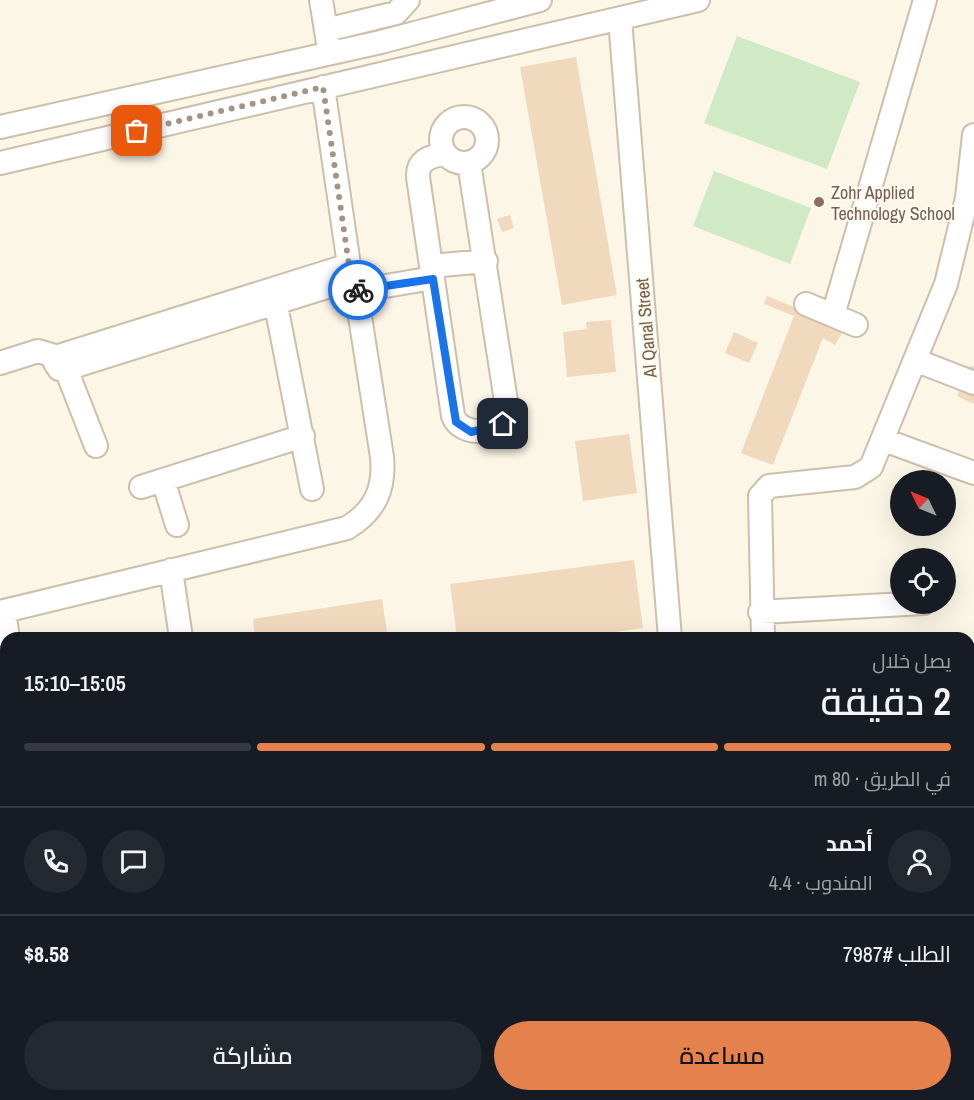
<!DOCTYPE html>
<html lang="ar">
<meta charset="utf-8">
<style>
body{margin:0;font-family:"Archivo Narrow",Cairo,sans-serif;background:#242831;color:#f1f3f6;direction:rtl;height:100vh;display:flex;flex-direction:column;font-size:22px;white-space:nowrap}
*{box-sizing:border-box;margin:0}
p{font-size:20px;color:#9ea1a6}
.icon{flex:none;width:33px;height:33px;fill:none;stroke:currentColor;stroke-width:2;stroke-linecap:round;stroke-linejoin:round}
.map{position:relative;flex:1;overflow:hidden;direction:ltr}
.drawer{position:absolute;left:0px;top:632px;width:975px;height:470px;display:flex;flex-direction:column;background:#171b24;border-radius:18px 18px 0 0;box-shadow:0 6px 24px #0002;direction:rtl}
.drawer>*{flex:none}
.needle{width:39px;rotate:313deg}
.fabs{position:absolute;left:890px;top:470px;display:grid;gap:12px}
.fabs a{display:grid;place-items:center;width:66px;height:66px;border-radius:50%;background:#171b24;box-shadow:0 6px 24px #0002;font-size:30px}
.pin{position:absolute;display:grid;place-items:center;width:51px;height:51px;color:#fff;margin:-26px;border-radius:12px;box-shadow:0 3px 9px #0006}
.courier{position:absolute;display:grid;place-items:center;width:60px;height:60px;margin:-30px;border:4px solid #1a73e8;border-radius:50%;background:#fff;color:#222;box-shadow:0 2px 8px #0007}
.overview em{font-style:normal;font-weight:600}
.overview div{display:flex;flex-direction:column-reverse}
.overview{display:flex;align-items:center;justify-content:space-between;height:102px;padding:0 24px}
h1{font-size:39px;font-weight:600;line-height:45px}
.bar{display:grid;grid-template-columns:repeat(4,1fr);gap:9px 6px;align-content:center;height:72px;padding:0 24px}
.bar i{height:8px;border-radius:4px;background:#363941}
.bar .selected{background:#e5814c}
.bar p{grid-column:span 4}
.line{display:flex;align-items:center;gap:15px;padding:0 24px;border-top:2px solid #363941}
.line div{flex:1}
.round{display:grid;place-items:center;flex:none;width:63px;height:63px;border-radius:32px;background:#242831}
.cta{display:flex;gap:12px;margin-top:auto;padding:12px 24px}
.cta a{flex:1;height:69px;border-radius:36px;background:#e5814c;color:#111;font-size:24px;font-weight:600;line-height:69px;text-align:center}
.cta a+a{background:#242831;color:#f1f3f6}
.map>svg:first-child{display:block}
.green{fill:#cfeac4}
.building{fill:#f1d9be}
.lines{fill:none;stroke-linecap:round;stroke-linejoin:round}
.minor-casing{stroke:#cebfac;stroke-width:26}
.path{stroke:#d7bca1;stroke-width:4;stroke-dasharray:1.5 4.5;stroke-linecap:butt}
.minor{stroke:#fff;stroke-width:22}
.done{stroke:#a59481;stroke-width:6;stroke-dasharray:0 10.8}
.route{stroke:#1a73e8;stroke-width:8}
.education-dot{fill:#8d6e63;stroke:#fffaed;stroke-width:2}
.labels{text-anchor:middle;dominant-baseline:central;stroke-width:4.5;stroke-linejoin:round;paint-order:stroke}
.education-label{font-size:18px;fill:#785e54;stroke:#fffaed;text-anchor:start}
.street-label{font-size:18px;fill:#765f4b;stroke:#fffaed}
</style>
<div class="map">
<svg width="974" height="1100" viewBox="0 0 974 1100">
<rect width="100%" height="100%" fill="#fcf6e6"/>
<path class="green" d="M737 36 860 82 827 169 704 123Z
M714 171 811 208 790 264 693 226Z
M6 1014V1095H51L52 1100H0V1016Z"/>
<path class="building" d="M576 57 617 295 562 305 520 67Z
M510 215 514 228 502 232 497 219Z
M767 296 801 310 842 333 835 345 823 338 773 465 741 453 794 316 764 304Z
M611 320 616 372 567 377 563 332 587 329 586 322Z
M734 332 758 343 749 363 725 353Z
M971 365 974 367V404L957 396Z
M629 434 637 493 583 501 575 441Z
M634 560 643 628 574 638H457L450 584Z
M382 599 388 638H255L253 619Z
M0 668H3L6 696H0Z
M3 725 6 738V795L0 796V726Z
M4 828 6 884 0 885V829Z
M101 1095H181V1099L198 1095 200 1100H102Z
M287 1095H323L309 1100H288Z
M357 1095H380V1096L358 1100Z"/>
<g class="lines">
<defs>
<path id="minor" d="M321 0 328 43
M620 19 670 638
M326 30 396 13 408 0
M441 140a23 23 0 1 1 46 0a23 23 0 1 1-46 0Z
M0 127 381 42 540 0
M445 153C431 157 417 159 418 177L453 416C461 438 502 435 508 414L469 163
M0 163 698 0
M349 265 62 355 58 357 55 363 59 369H66L352 279
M431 266 486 261
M273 290 312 489
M356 291 433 278
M806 304 856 325
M833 315 925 0
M915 360 974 383
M0 363 38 351 58 357
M66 369 96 446
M884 440 974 473
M163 480 177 525
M141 487 303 436
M171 570 181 638
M4 611 8 638
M0 612 347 528C375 511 385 489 382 457L356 291 349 265 323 87
M760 612 924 603
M763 638 760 496 769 486 855 477 871 467 946 284 967 198 974 135
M0 719 6 718
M0 819H6
M969 946H974
M0 956 6 957
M88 1095 89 1100
M252 1095 253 1100
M719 1095V1100"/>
</defs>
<use href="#minor" class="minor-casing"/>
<path class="path" d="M0 992 6 993
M210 1095 211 1100"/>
<use href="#minor" class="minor"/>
</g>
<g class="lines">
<path class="done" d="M137 131 323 87 349 265 356 291 358 290"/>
<path class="route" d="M358 290 433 279 456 422 471 432 503 424"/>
</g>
<circle class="education-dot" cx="819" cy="202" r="6"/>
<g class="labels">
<g class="education-label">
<text x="831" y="192">Zohr Applied<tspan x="831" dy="21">Technology School</tspan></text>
</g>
<g class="street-label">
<text transform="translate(646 328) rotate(-95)">Al Qanal Street</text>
</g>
</g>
</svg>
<div class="fabs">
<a><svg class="needle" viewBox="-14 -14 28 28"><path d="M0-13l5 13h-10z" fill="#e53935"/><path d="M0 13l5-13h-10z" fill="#9ea1a6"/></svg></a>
<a><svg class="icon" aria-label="locate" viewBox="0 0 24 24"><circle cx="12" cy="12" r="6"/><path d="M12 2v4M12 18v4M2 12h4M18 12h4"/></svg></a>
</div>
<div class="pin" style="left:137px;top:131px;background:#ea580c"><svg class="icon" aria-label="bag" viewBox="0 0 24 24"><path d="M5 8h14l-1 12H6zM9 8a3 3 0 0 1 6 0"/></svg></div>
<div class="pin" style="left:503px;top:424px;background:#1f2937"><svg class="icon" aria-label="home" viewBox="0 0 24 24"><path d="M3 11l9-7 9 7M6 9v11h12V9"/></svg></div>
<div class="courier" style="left:358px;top:290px"><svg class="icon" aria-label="bike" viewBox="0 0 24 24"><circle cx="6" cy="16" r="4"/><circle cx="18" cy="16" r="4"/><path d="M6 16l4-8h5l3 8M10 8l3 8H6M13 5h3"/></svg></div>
<section class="drawer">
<div class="overview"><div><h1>2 دقيقة</h1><p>يصل خلال</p></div><em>15:05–15:10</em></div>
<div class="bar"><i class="selected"></i><i class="selected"></i><i class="selected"></i><i></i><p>في الطريق · 80 m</p></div>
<div class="line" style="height:108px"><a class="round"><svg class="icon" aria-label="person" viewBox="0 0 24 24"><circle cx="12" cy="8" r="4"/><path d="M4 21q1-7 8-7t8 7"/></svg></a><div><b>أحمد</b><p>المندوب · 4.4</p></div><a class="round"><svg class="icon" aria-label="chat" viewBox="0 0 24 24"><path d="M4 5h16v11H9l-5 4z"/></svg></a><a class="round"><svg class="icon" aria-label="phone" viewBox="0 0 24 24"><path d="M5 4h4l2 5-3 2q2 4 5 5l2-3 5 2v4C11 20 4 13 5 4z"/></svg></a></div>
<div class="line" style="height:78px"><div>الطلب #7987</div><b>$8.58</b></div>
<div class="cta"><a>مساعدة</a><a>مشاركة</a></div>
</section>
</div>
